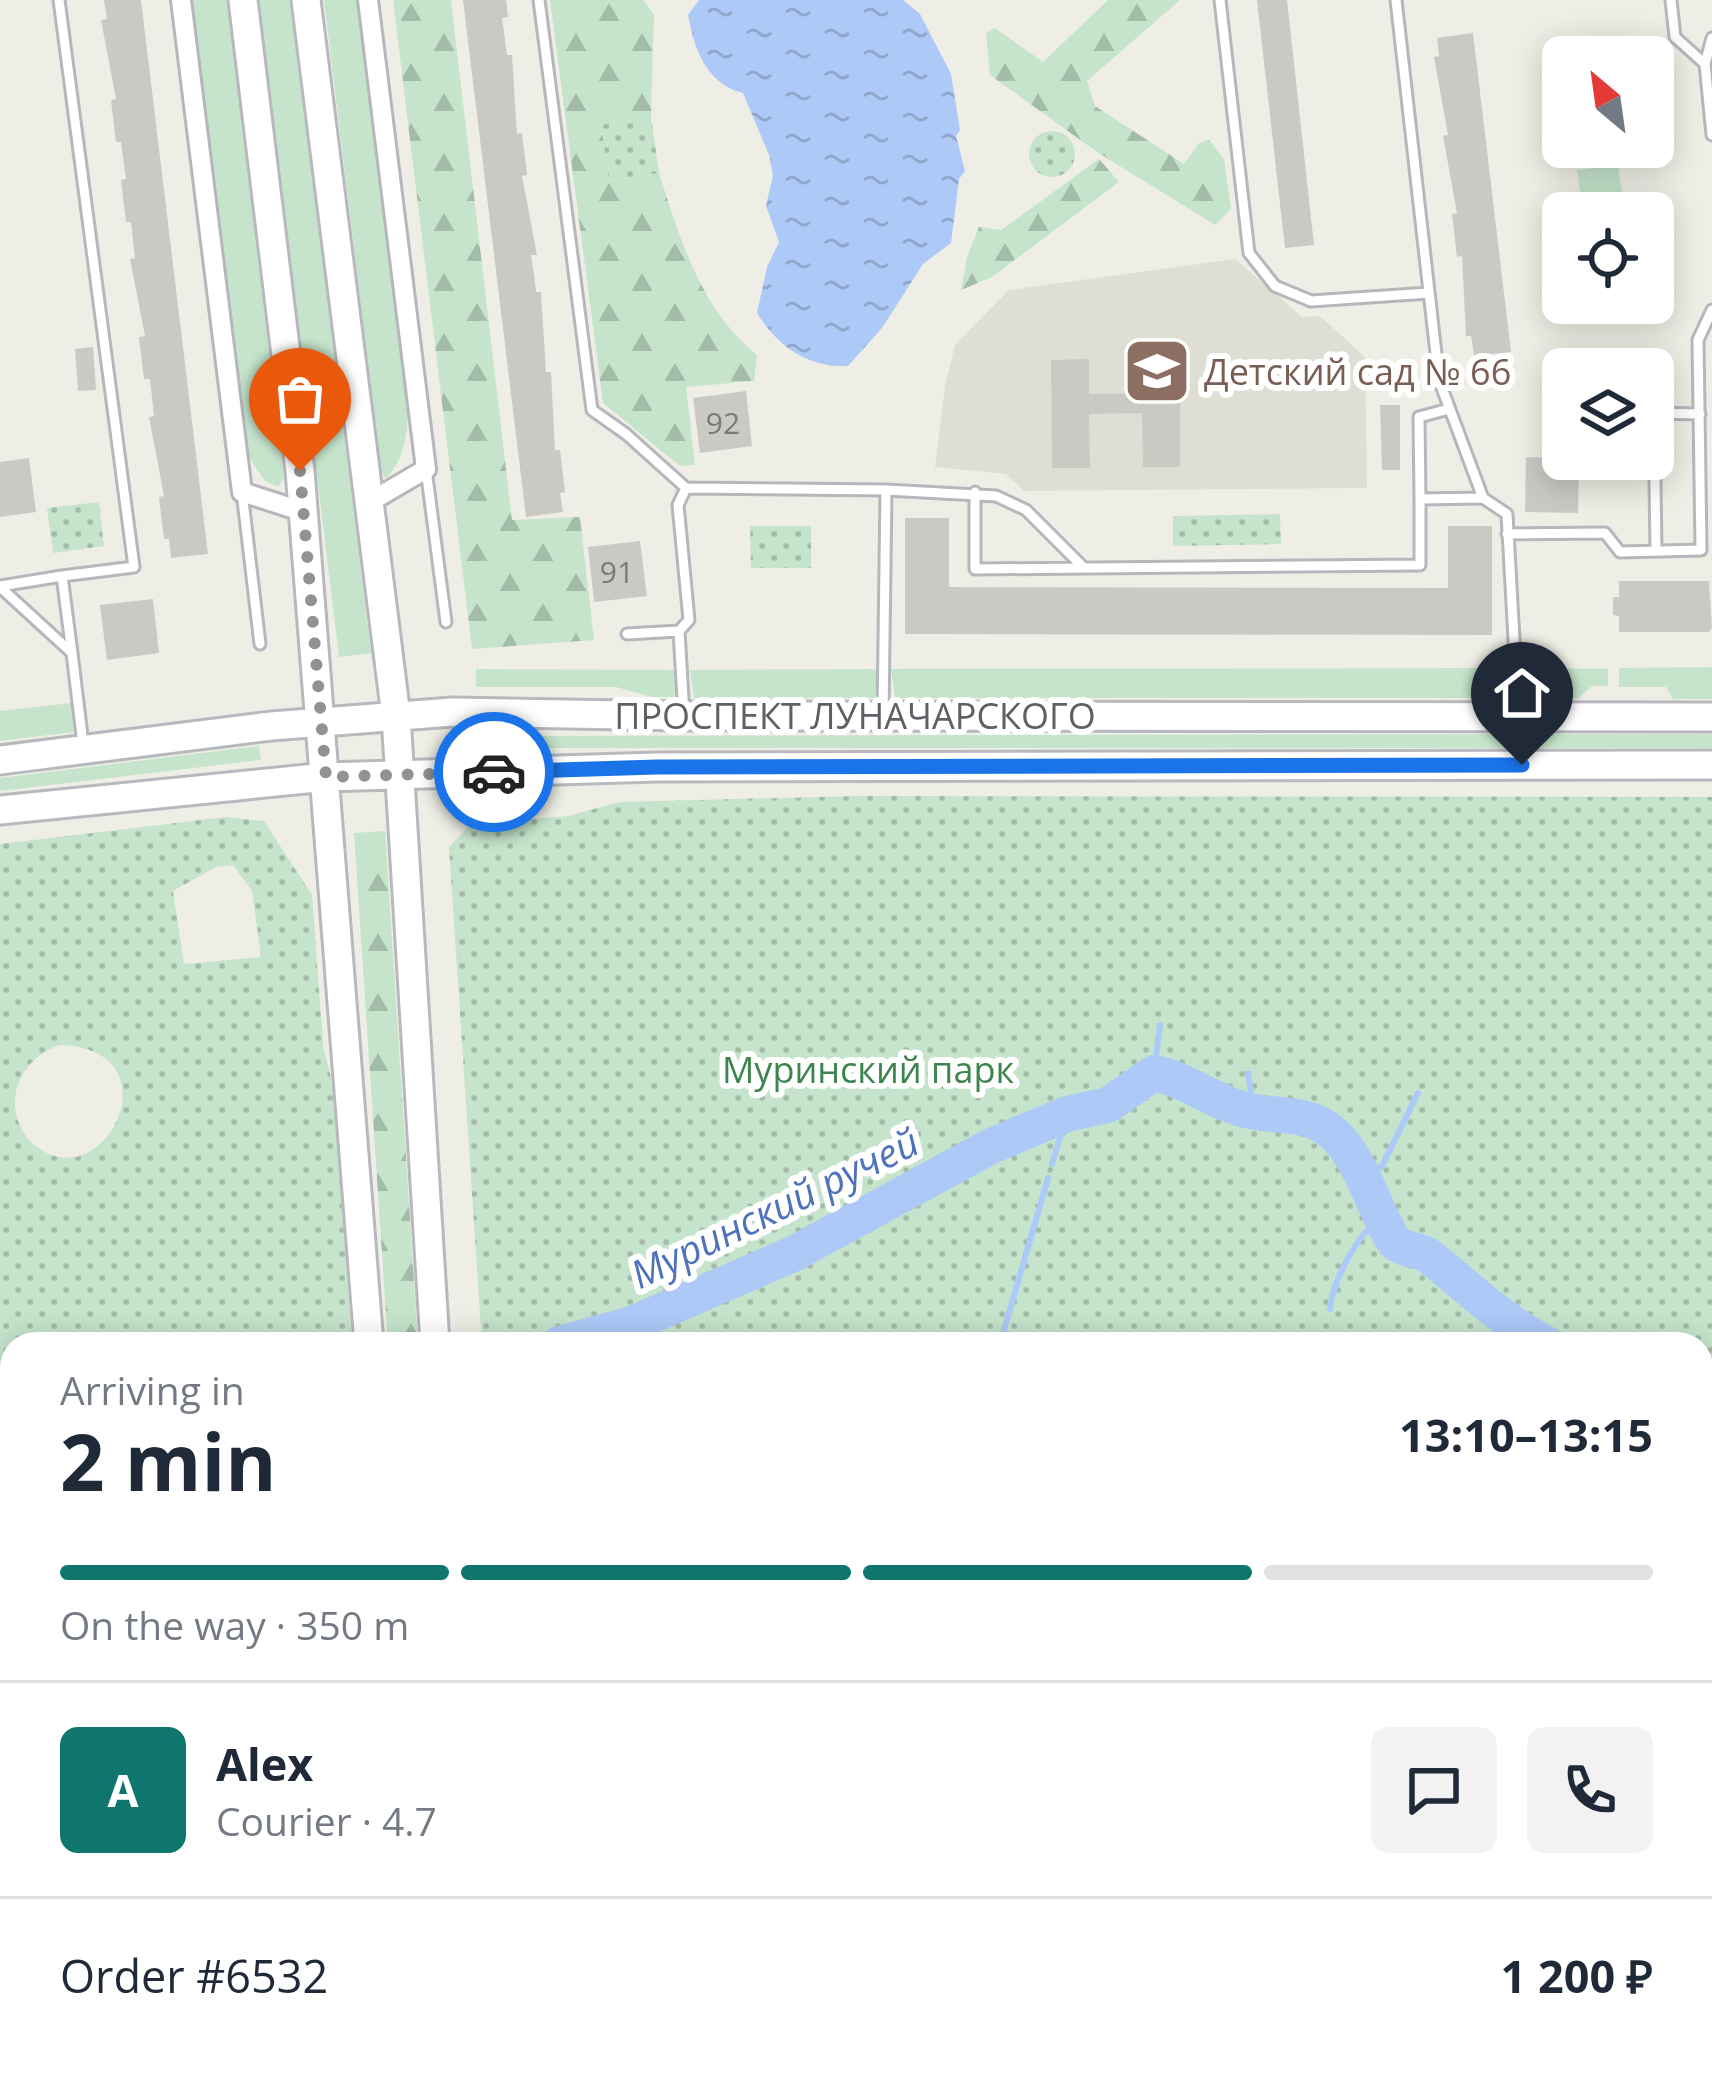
<!DOCTYPE html>
<meta charset="utf-8">
<style>
body{margin:0;font-family:"Open Sans",sans-serif;background:#f2f2f3;color:#1f2937;height:100vh;display:flex;flex-direction:column;font-size:45px;white-space:nowrap}
*{box-sizing:border-box;margin:0}
p{font-size:39px;color:#747a83}
.icon{flex:none;width:66px;height:66px;fill:none;stroke:currentColor;stroke-width:2;stroke-linecap:round;stroke-linejoin:round}
.map{position:relative;flex:1;overflow:hidden}
.side{position:absolute;left:0px;top:1332px;width:1713px;height:747px;display:flex;flex-direction:column;background:#fff;border-radius:36px 36px 0 0;box-shadow:0 6px 30px #0003}
.side>*{flex:none}
.needle{width:78px;rotate:331deg}
.tools{position:absolute;left:1542px;top:36px;display:grid;gap:24px}
.tools a{display:grid;place-items:center;width:132px;height:132px;border-radius:18px;background:#fff;box-shadow:0 6px 30px #0003;font-size:60px}
.pin{position:absolute;display:grid;place-items:center;width:102px;height:102px;color:#fff;margin:-123px -51px;border-radius:50% 50% 50% 0;rotate:-45deg;box-shadow:0 0 12px #0007}
.pin .icon{rotate:45deg}
.courier{position:absolute;display:grid;place-items:center;width:120px;height:120px;margin:-60px;border:9px solid #1a73e8;border-radius:50%;background:#fff;color:#222;box-shadow:0 3px 15px #0007}
.summary em{font-style:normal;font-weight:700}
.summary div{display:flex;flex-direction:column-reverse}
.summary{display:flex;align-items:center;justify-content:space-between;height:204px;padding:0 60px}
h1{font-size:78px;font-weight:700;line-height:90px}
.bar{display:grid;grid-template-columns:repeat(4,1fr);gap:18px 12px;align-content:center;height:144px;padding:0 60px}
.bar i{height:15px;border-radius:9px;background:#e0e1e3}
.bar .active{background:#0f766e}
.bar p{grid-column:span 4}
.line{display:flex;align-items:center;gap:30px;padding:0 60px;border-top:3px solid #e0e1e3}
.line div{flex:1}
.round{display:grid;place-items:center;flex:none;width:126px;height:126px;border-radius:18px;background:#f2f2f3}
.map>svg:first-child{display:block}
.industrial{fill:#deddd8}
.education{fill:#dfded4}
.grass{fill:#c5e4cb}
.forest{fill:url(#forest-firs)}
.park{fill:url(#park-dots);fill-rule:evenodd}
.water{fill:url(#water-ripples)}
.lines{fill:none;stroke-linecap:round;stroke-linejoin:round}
.stream{stroke:#adc9f8;stroke-width:6}
.river{stroke:#adc9f8;stroke-width:36}
.building{fill:#cac9c3}
.service-casing{stroke:#b6b7bc;stroke-width:15}
.minor-casing{stroke:#b6b7bc;stroke-width:24}
.secondary-casing{stroke:#b7b9bf;stroke-width:33}
.service{stroke:#fff;stroke-width:9}
.minor{stroke:#fff;stroke-width:18}
.secondary{stroke:#fff;stroke-width:27}
.done{stroke:#919292;stroke-width:12;stroke-dasharray:0 21.6}
.route{stroke:#1a73e8;stroke-width:15}
.labels{text-anchor:middle;dominant-baseline:central;stroke-width:12;stroke-linejoin:round;paint-order:stroke}
.number-label{font-size:30px;fill:#797a7c}
.education-label{font-size:36px;fill:#785e54;stroke:#fff;text-anchor:start}
.street-label{font-size:36px;fill:#5e6065;stroke:#fff}
.park-label{font-size:36px;fill:#3d854e;stroke:#fff}
.water-label{font-size:39px;font-style:italic;fill:#5071bb;stroke:#fff}
</style>
<div class="map">
<svg width="1712" height="2078" viewBox="0 0 1712 2078">
<defs>
<pattern id="forest-firs" width="22" height="20" patternUnits="userSpaceOnUse" patternTransform="scale(3)"><rect width="22" height="20" fill="#c5e4cb"/><path d="M5 1l3.5 6h-7zM16 11l3.5 6h-7z" fill="#a3bca8"/></pattern>
<pattern id="park-dots" width="8" height="8" patternUnits="userSpaceOnUse" patternTransform="scale(3)"><rect width="8" height="8" fill="#c5e4cb"/><path d="M2 2h.1M6 6h.1" fill="none" stroke="#a3bca8" stroke-width="1.8" stroke-linecap="round"/></pattern>
<pattern id="water-ripples" width="26" height="14" patternUnits="userSpaceOnUse" patternTransform="scale(3)"><rect width="26" height="14" fill="#adc9f8"/><path d="M2 4q2-2 4 0t4 0M15 11q2-2 4 0t4 0" fill="none" stroke="#90a7cc"/></pattern>
</defs>
<rect width="100%" height="100%" fill="#efeee6"/>
<path class="industrial" d="M1701 1570H1712V2048H1701Z"/>
<path class="education" d="M1235 259 1302 317 1320 316 1365 357 1367 488 1024 491 1006 474 935 467 945 386 955 345 1009 290Z"/>
<path class="grass" d="M192 0H227L284 478 278 487 265 481 248 456Z
M259 0H290L371 653 339 657Z
M324 0H359L408 405C408 430 405 461 386 478L381 471Z
M1618 165 1625 213H1583L1577 170Z
M1712 667V699H1673L1666 687H1619V668Z
M1504 668 1506 686 1503 698H895L891 669Z
M1523 668 1608 669V686H1592L1579 698H1528Z
M476 669 674 670 677 697H652L616 687H476Z
M878 669 875 698H694L690 670Z
M71 703 74 732 0 741V711Z
M1712 734V748H543L460 745V736Z
M259 746 261 760 0 791V778Z"/>
<path class="forest" d="M393 0H451L512 520 580 517 594 640 472 649Z
M550 0H643L654 15 651 117 601 125 610 180 659 173C680 239 701 310 757 355L754 381 686 387 695 465 680 466 603 403Z
M1108 0H1180L1087 81 1095 106 1184 164 1199 143 1209 140 1224 159 1231 209 1215 225 1097 152 990 75 986 33 995 28 1043 62Z
M1099 159 1119 182 992 277 961 290 967 257 979 227 1001 230Z
M385 831 418 1344H388L354 833Z"/>
<path class="park" d="M651 117 659 173 609 180 601 125Z
M1029 154a23 23 0 1 1 46 0a23 23 0 1 1-46 0Z
M99 502 104 546 53 553 47 508Z
M1280 514 1281 544 1173 546V516Z
M750 526H811V568H751Z
M857 796 1712 797V1570H1701V1344H482L449 847 471 824 568 816 619 802Z
M226 817 264 821 312 895 323 1045 334 1090 352 1344H12V2067H310L0 2069V844ZM233 865 252 891 261 957 184 964 173 891 216 867ZM60 1045C183 1049 99 1212 28 1139 0 1103 20 1058 60 1045Z"/>
<path class="water" d="M699 0H903L920 14 951 74 960 130 956 136 965 171 959 179 951 243 923 264 882 328 848 366C808 368 778 347 757 313L767 267 779 242 766 206 773 175 769 155 743 93C706 84 694 48 688 15Z"/>
<g class="lines">
<path class="stream" d="M1154 1073 1160 1025
M1248 1073 1254 1112
M1052 1164 1067 1114
M1363 1180 1382 1166 1418 1093
M1330 1309C1333 1280 1358 1232 1383 1217
M632 1324V1344
M1326 1335 1327 1344
M1000 1344 1048 1178
M0 1618 12 1623
M0 1855 7 1853"/>
<path class="river" d="M559 1344 632 1324 793 1254 991 1146 1067 1114 1108 1105 1154 1073C1190 1080 1218 1106 1255 1112 1284 1117 1308 1112 1333 1133 1359 1156 1374 1206 1391 1237 1399 1252 1417 1247 1430 1257 1468 1287 1503 1322 1547 1344
M1701 1424 1712 1429"/>
</g>
<path class="building" d="M104 0H141L208 554 171 558 169 539H164L159 497 164 496 149 417 154 416 150 379H144L139 337 145 336 130 259 135 258 131 222H126L121 180 126 179 121 142H116L111 100 116 99 101 20 107 19Z
M463 0H506L508 17 502 18 507 55H512L517 134 522 133 527 175 522 176 537 255H531L534 274 536 292H541L546 372H551L555 450H560L565 492 560 493 563 512 526 517Z
M1257 0H1287L1314 245 1285 248Z
M1473 33 1511 352 1474 356 1471 336H1466L1462 256 1457 257 1452 214 1457 213 1443 136 1448 135 1434 57 1439 56 1437 38Z
M93 347 96 390 78 391 75 349Z
M1089 359V394L1142 393V359H1180V467H1143L1142 413 1089 414 1090 468H1052L1051 360Z
M746 391 752 446 700 453 693 398Z
M1380 405H1400V470H1382Z
M1526 457 1579 459 1578 513 1525 512Z
M29 458 36 512 0 517V462Z
M905 518H949V587L1448 588V526H1492V635L905 634Z
M640 541 647 596 594 602 588 547Z
M1619 581H1709L1712 628 1709 632H1619V616L1613 615V597H1619Z
M153 599 159 653 107 660 100 605Z"/>
<g class="lines">
<defs>
<path id="service" d="M59 0 134 567 62 576 72 653
M539 0 592 410 626 434 686 488
M1220 0 1249 253 1275 286 1311 301 1429 293
M1396 0 1439 380 1483 498
M1671 0 1675 37 1705 64
M1712 38 1705 64 1712 135
M426 469 446 622
M242 492 260 644
M975 492V569L1420 565V499L1483 498 1507 514 1518 711
M1420 499 1419 417 1449 409
M1507 534 1605 533 1620 552 1701 550 1698 340 1712 310
M1656 550 1654 413 1700 414
M0 586 62 576
M0 587 72 653 83 744
M679 631 684 715
M627 634 679 631 689 620 678 505 686 488 886 490
M883 715 886 490 996 496 1026 510 1084 568
M25 2078 27 2067
M818 2078V2067
M1521 2078 1522 2067"/>
<path id="minor" d="M181 0 242 492 304 512
M368 503 426 469 368 0"/>
<path id="secondary" d="M243 0 300 471 369 1344
M306 0 396 716 435 1344
M0 760 271 726 452 712 684 716 1712 717
M0 810 326 777 657 767 1712 765
M349 2078 351 2067
M413 2078 415 2067"/>
</defs>
<use href="#service" class="service-casing"/>
<use href="#minor" class="minor-casing"/>
<use href="#secondary" class="secondary-casing"/>
<use href="#service" class="service"/>
<use href="#minor" class="minor"/>
<use href="#secondary" class="secondary"/>
</g>
<g class="lines">
<path class="done" d="M300 471 326 777 494 772"/>
<path class="route" d="M494 772 657 767 1522 765"/>
</g>
<defs>
<symbol id="school-square" viewBox="-11 -11 22 22"><rect x="-9" y="-9" width="18" height="18" rx="4" fill="#8d6e63" stroke="#fff"/><path d="M0-5L7-2L0 1L-7-2ZM-4 1L0 2.5L4 1V4Q0 6-4 4Z" fill="#fff"/></symbol>
</defs>
<g fill-rule="evenodd">
<use href="#school-square" x="1119" y="333" width="76" height="76"/>
</g>
<g class="labels">
<g class="number-label">
<text x="723" y="422">92</text>
<text x="617" y="571">91</text>
</g>
<g class="education-label">
<text x="1204" y="371">Детский сад № 66</text>
</g>
<g class="street-label">
<text x="855" y="715">ПРОСПЕКТ ЛУНАЧАРСКОГО</text>
</g>
<g class="park-label">
<text x="868" y="1069">Муринский парк</text>
</g>
<g class="water-label">
<text transform="translate(774 1207) rotate(-26)">Муринский ручей</text>
</g>
</g>
</svg>
<div class="tools">
<a><svg class="needle" viewBox="-14 -14 28 28"><path d="M0-13l5 13h-10z" fill="#e53935"/><path d="M0 13l5-13h-10z" fill="#747a83"/></svg></a>
<a><svg class="icon" aria-label="locate" viewBox="0 0 24 24"><circle cx="12" cy="12" r="6"/><path d="M12 2v4M12 18v4M2 12h4M18 12h4"/></svg></a>
<a><svg class="icon" aria-label="layers" viewBox="0 0 24 24"><path d="M12 4l9 5-9 5-9-5zM3 14l9 5 9-5"/></svg></a>
</div>
<div class="pin" style="left:300px;top:471px;background:#ea580c"><svg class="icon" aria-label="bag" viewBox="0 0 24 24"><path d="M5 8h14l-1 12H6zM9 8a3 3 0 0 1 6 0"/></svg></div>
<div class="pin" style="left:1522px;top:765px;background:#1f2937"><svg class="icon" aria-label="home" viewBox="0 0 24 24"><path d="M3 11l9-7 9 7M6 9v11h12V9"/></svg></div>
<div class="courier" style="left:494px;top:772px"><svg class="icon" aria-label="car" viewBox="0 0 24 24"><path d="M5 17H2v-5l4-1 3-4h7l3 4 3 1v5h-3M9 17h6M6 11h13"/><circle cx="7" cy="17" r="2"/><circle cx="17" cy="17" r="2"/></svg></div>
<section class="side">
<div class="summary"><div><h1>2 min</h1><p>Arriving in</p></div><em>13:10–13:15</em></div>
<div class="bar"><i class="active"></i><i class="active"></i><i class="active"></i><i></i><p>On the way · 350 m</p></div>
<div class="line" style="height:216px"><b class="round" style="background:#0f766e;color:#fff">A</b><div><b>Alex</b><p>Courier · 4.7</p></div><a class="round"><svg class="icon" aria-label="chat" viewBox="0 0 24 24"><path d="M4 5h16v11H9l-5 4z"/></svg></a><a class="round"><svg class="icon" aria-label="phone" viewBox="0 0 24 24"><path d="M5 4h4l2 5-3 2q2 4 5 5l2-3 5 2v4C11 20 4 13 5 4z"/></svg></a></div>
<div class="line" style="height:156px"><div>Order #6532</div><b>1 200 ₽</b></div>
</section>
</div>
